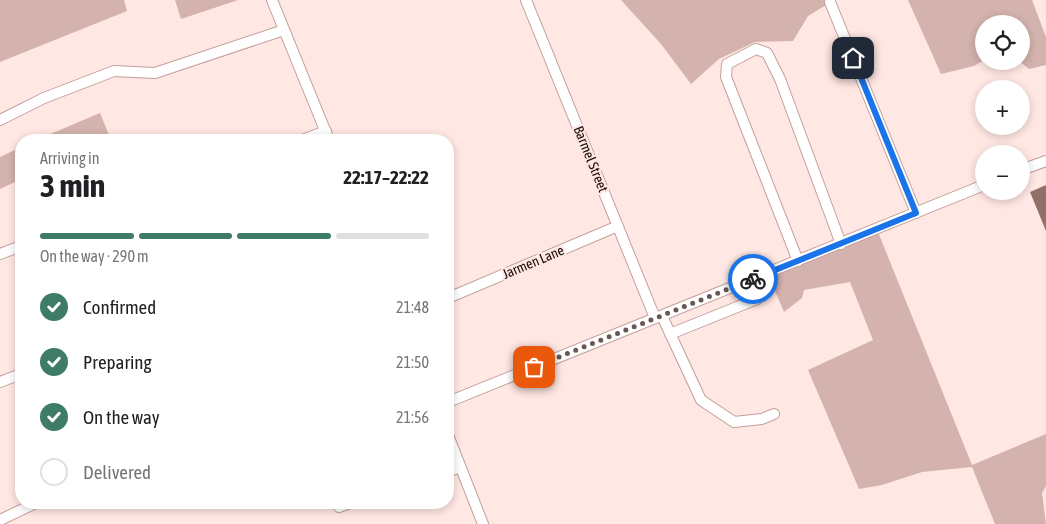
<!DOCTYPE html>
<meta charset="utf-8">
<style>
body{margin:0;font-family:"Asap Condensed",sans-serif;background:#f6f6f6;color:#202124;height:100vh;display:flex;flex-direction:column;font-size:19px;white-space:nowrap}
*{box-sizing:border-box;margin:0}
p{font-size:16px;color:#757577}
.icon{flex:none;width:28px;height:28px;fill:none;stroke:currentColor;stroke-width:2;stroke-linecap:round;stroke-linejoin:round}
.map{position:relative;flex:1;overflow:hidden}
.panel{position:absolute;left:15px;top:134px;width:439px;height:375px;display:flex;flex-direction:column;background:#fff;border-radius:20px;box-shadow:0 2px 8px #0003}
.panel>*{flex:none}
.tools{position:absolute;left:975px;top:15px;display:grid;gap:10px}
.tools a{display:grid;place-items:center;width:55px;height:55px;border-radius:50%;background:#fff;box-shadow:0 2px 8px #0003;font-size:25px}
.pin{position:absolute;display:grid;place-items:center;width:42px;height:42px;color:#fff;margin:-21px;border-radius:10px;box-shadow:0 2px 8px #0006}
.courier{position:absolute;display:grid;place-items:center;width:50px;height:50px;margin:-25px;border:4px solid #1a73e8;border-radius:50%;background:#fff;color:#222;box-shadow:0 1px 6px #0007}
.overview em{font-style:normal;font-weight:700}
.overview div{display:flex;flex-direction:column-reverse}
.overview{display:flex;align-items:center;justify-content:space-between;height:85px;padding:0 25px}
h1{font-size:32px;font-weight:700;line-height:38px}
.bar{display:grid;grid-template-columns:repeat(4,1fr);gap:8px 5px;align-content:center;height:60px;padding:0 25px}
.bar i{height:6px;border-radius:4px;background:#e0e0e0}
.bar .on{background:#3e7c69}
.bar p{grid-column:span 4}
ol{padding:0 25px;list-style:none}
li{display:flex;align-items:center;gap:15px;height:55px}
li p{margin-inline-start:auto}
li .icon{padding:5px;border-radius:50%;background:#3e7c69;color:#fff;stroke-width:4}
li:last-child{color:#757577}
li i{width:28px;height:28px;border:2px solid #e0e0e0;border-radius:50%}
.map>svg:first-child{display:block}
.green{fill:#d4b2ad}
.building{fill:#936f69}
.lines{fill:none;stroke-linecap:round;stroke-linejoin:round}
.minor-casing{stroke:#c49f9a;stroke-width:12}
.minor{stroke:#fff;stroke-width:10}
.done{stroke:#685855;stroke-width:5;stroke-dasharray:0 9}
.route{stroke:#1a73e8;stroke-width:6}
.labels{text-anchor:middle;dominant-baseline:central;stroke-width:4.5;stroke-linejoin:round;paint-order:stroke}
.street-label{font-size:14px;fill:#170b09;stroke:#ffe7e3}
</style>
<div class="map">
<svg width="1046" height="524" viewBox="0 0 1046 524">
<rect width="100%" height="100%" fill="#ffe7e3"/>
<path class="green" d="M0 0H124L127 11 0 62Z
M175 0H238L181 19Z
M621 0H824L826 5 808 16 793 41 755 42 719 59 691 84 661 44Z
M908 0H1032L1046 37V65L1029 69 1019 61H1021V24H984V60L974 66 941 74Z
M100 113 111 140H36Z
M21 147V179L0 189V157Z
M878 232 972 465 1046 434V486L1042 493 1046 524H995L972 467 922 472 882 485 859 489 808 370 873 340 850 282 804 290 802 298 784 312 769 277Z"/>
<path class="building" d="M1046 185V231L1030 192Z"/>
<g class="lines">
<defs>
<path id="minor" d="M272 0 329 140
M526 0 655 318
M830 2 916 213
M0 120 44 98 114 71 155 73 284 30
M302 140 326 131
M1021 170 1046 161
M0 254 21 246
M798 261 726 77 727 64 756 49 767 53 780 79 841 244
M448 298 618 226
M662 316 701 400 734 422 762 419 774 414
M670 334 757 299 759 293 754 279
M0 382 21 374
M448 402 984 185
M448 435 483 524
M448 472 460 467
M339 507 353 502
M0 520 38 502"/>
</defs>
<use href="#minor" class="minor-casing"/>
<use href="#minor" class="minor"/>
</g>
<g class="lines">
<path class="done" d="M534 367 753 279"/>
<path class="route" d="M753 279 916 213 853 58"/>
</g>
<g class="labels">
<g class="street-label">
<text transform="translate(591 159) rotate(68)">Barmel Street</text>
<text transform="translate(533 262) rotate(-23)">Jarmen Lane</text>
</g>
</g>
</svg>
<div class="tools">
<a><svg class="icon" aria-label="locate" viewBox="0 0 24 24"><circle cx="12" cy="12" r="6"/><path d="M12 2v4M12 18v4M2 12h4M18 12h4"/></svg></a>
<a>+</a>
<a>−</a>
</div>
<div class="pin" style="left:534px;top:367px;background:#ea580c"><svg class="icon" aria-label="bag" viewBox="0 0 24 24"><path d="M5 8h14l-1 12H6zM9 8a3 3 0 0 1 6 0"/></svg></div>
<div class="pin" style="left:853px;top:58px;background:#1f2937"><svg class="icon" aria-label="home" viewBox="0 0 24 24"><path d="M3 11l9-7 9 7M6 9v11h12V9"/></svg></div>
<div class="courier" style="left:753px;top:279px"><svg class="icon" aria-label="bike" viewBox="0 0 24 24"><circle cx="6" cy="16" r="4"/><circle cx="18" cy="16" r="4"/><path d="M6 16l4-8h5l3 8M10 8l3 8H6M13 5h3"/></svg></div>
<section class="panel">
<div class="overview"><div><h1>3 min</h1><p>Arriving in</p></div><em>22:17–22:22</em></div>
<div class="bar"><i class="on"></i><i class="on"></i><i class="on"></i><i></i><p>On the way · 290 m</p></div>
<ol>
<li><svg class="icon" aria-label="check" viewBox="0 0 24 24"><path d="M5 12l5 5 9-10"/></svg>Confirmed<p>21:48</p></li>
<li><svg class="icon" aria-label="check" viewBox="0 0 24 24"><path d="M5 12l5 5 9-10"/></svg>Preparing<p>21:50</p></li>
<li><svg class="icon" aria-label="check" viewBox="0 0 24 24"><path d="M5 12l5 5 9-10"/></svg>On the way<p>21:56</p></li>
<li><i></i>Delivered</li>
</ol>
</section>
</div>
